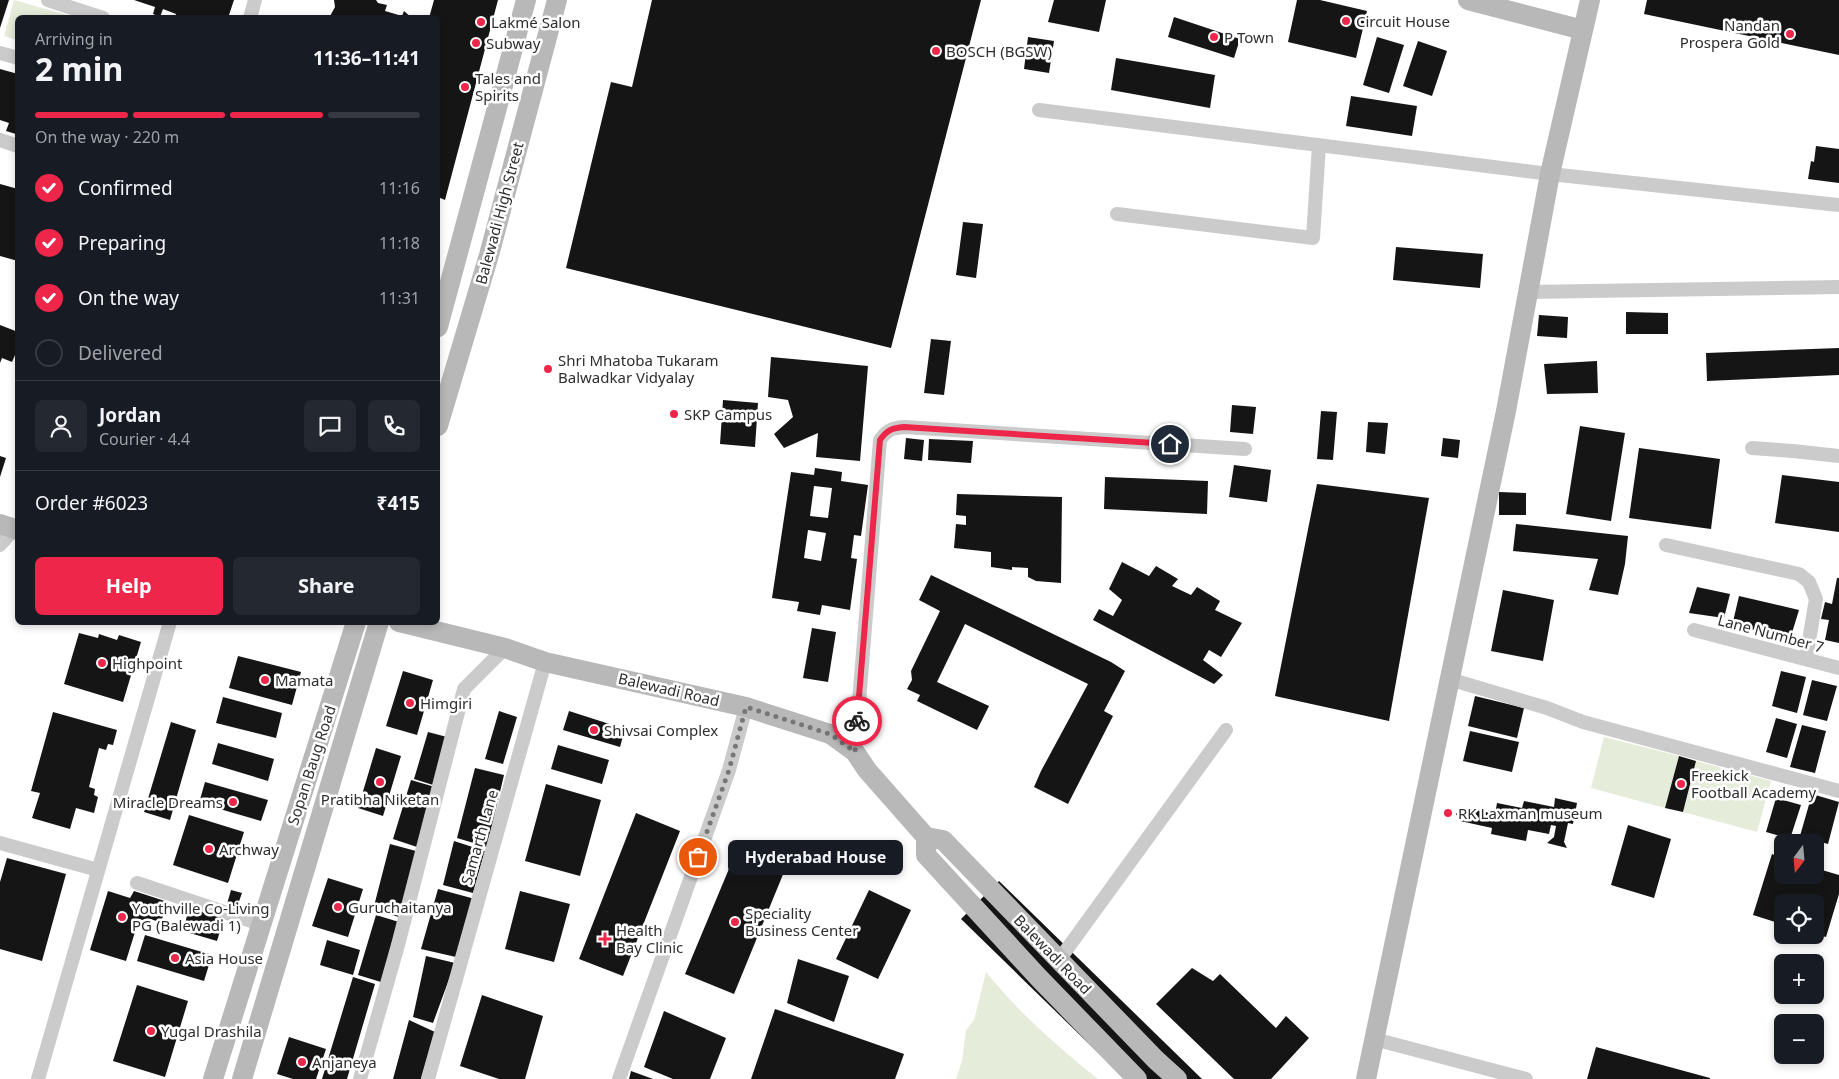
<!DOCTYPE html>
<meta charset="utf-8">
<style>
body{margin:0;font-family:"Noto Sans",sans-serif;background:#242831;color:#f1f3f6;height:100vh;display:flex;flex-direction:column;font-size:19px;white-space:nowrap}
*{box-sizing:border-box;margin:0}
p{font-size:16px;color:#9ea1a6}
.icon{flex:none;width:28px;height:28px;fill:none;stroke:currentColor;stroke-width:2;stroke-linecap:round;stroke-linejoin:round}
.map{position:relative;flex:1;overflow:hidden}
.panel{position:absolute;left:15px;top:15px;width:425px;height:610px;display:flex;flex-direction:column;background:#171b24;border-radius:8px;box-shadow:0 2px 8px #0003}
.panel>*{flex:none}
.needle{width:32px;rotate:196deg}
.tools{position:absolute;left:1774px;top:834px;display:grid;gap:10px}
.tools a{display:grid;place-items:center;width:50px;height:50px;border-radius:8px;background:#171b24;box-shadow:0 2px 8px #0003;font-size:25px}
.pin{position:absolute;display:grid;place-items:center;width:42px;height:42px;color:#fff;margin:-21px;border:2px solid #fff;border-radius:50%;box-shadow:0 1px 5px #0007}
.courier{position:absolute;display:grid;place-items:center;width:50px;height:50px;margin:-25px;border:4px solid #ee264a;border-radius:50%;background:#fff;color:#222;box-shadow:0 1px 6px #0007}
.bubble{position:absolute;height:35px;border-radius:8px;background:#171b24;box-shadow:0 2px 8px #0003;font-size:16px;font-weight:700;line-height:35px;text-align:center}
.overview em{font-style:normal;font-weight:700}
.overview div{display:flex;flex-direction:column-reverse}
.overview{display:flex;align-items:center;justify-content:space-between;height:85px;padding:0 20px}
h1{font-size:32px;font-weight:700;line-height:38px}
.bar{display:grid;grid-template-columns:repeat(4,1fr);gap:8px 5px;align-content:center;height:60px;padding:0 20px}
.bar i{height:6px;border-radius:4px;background:#363941}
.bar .selected{background:#ee264a}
.bar p{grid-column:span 4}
.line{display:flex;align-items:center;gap:12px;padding:0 20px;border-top:1px solid #363941}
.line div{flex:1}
.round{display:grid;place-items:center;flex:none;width:52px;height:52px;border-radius:8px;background:#242831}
ol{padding:0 20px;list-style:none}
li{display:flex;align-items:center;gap:15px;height:55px}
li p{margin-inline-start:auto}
li .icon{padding:5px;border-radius:50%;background:#ee264a;color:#fff;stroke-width:4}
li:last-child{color:#9ea1a6}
li i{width:28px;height:28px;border:2px solid #363941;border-radius:50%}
.action{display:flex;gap:10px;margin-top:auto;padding:10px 20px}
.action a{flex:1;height:58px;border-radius:8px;background:#ee264a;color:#fff;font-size:20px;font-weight:700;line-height:58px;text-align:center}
.action a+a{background:#242831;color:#f1f3f6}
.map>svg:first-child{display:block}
.green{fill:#e6ecda}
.building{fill:#151515;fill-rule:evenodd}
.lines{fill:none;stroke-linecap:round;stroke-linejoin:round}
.street{stroke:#cbcbcb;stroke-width:14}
.secondary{stroke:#b8b8b8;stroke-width:20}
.done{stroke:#777;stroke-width:5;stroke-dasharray:0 9}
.route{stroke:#ee264a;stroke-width:6}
.poi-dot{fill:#ee264a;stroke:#fff;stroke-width:2}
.labels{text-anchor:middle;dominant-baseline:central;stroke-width:5;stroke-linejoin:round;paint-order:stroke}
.poi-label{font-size:15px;fill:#2e2e2e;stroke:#fff;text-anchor:start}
.street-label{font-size:15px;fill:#2e2e2e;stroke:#fff}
</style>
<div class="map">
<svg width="1839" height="1079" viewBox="0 0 1839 1079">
<rect width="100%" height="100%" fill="#fff"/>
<path class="green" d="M14 0 74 17 18 18 17 40 4 36Z
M1604 737 1679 756 1665 808 1591 788Z
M1696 761 1771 781 1757 832 1683 812Z
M986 972C1020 1014 1056 1045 1098 1079H956L962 1061 966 1030 974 1020Z"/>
<path class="building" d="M0 0H9L0 28Z
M134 0H234L228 18H175L176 14 163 9 160 17 153 14 155 7Z
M334 0H376L378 3 387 5 385 11 402 16 404 11 412 18H329L335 7Z
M434 0H498L445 200 438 197V18H429Z
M652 0H981L891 348 566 268 611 82 632 87Z
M1054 0H1106L1099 32 1048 22Z
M1297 0H1320L1367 11 1356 58 1288 42Z
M1647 0H1839V55L1644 14Z
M1174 17 1240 39 1234 58 1168 37Z
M1028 37 1054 41 1049 73 1024 69Z
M1377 37 1404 45 1389 93 1363 85Z
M1418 41 1447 51 1432 96 1403 86Z
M1116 58 1215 75 1210 108 1111 90Z
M0 69 18 74 16 134 6 131 9 123 0 120Z
M1351 96 1417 106 1412 136 1346 126Z
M1816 146 1839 149V183L1808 179 1811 161 1814 162Z
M0 184 18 189V261L0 256Z
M963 222 983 224 976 278 956 275Z
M1396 247 1483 254 1480 288 1393 280Z
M1626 312 1668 313V334H1626Z
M1539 315 1568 317 1567 338 1537 336Z
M0 325 18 332V348L12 362 2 358 0 363Z
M931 339 951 341 944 395 924 393Z
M1839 348V375L1707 381 1706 353Z
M771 357 868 366 860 461 816 457 818 433 784 448 774 434 793 417 788 400 768 397Z
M1597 361 1598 393 1547 394 1544 364Z
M723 400 758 403 755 447 720 444Z
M1232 405 1256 407 1253 434 1230 432Z
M1321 411 1337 412 1333 460 1317 459Z
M1368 422 1388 423 1385 454 1366 452Z
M1580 426 1625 433 1611 521 1566 514Z
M906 438 924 440 922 461 904 459Z
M1443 438 1460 440 1458 458 1441 456Z
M929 439 973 441 971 463 928 460Z
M1639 448 1720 459 1711 529 1629 518Z
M0 456 6 458 0 477Z
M1234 465 1271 470 1267 502 1229 497Z
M815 468 842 472 841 481 868 485 861 536 854 535 851 558 857 559 850 610 822 605 820 615 797 611 799 602 772 598 791 472 814 475ZM814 486 832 488 828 518 810 516ZM808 530 826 533 821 561 804 558Z
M1782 475 1839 482V532L1775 523Z
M1105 477 1208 481 1207 514 1104 509Z
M1317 484 1429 498 1389 721 1275 696Z
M1499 492 1526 493V515H1499Z
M957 494 1062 497 1061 583 1036 581 1028 577V568L1012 567V570L991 567V552L954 548 956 524 966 525V516L956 515Z
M1516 524 1628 536 1625 564 1618 595 1589 590 1598 559 1513 551Z
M1122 562 1149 576 1156 566 1178 579 1172 586 1191 595 1197 587 1220 601 1215 610 1242 623 1221 657 1209 650 1203 660 1223 675 1214 684 1093 620 1099 609 1113 616 1122 600 1109 589Z
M931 575 1111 662 1125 671 1104 711 1113 716 1068 804 1034 787 1041 771 1088 684 965 624 937 682 989 706 977 730 917 701 920 695 907 689 912 680 911 671 940 611 919 600Z
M1837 578H1839V643L1825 640 1829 620 1821 619 1825 602 1832 604Z
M1697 587 1730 594 1724 618 1689 613Z
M1503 590 1554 600 1543 661 1491 651Z
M1739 596 1799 610 1791 636 1732 626Z
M812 628 836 632 828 682 803 678Z
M79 633 98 638 99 634 117 640 119 635 141 642 123 702 64 684Z
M238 656 301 672 292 705 229 688Z
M403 671 433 680 417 735 386 726Z
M1781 671 1806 677 1797 713 1772 706Z
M1812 680 1837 686 1827 721 1803 715Z
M1475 696 1524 708 1517 738 1468 726Z
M223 697 282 713 276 738 216 723Z
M499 711 517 717 503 764 485 759Z
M569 711 625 729 620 747 563 730Z
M53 712 117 730 113 745 108 744 106 750 99 748 89 787 95 789 94 795 98 797 94 813 76 808 70 829 32 818 40 793 31 791Z
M1776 718 1797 724 1787 758 1766 752Z
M171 722 196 730 170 820 144 812Z
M1802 725 1826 731 1815 773 1790 767Z
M1470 731 1519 742 1512 772 1463 761Z
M428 732 447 737 433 785 414 779Z
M218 743 274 759 268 781 212 764Z
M558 745 609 760 602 784 551 769Z
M376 748 401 756 383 816 358 808Z
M1679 756 1696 761 1683 812 1665 808Z
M475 768 504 775 487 847 457 838Z
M411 780 435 787 417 847 393 839Z
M205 782 268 800 261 821 199 803Z
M546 784 601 800 580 876 525 861Z
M1812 794 1839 802 1828 844 1800 836Z
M1555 798 1577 803 1573 824 1568 823 1564 842 1567 848 1547 843 1554 837 1556 826 1551 825 1549 834 1528 830 1526 841 1491 834 1492 828 1460 821 1456 814 1462 807 1495 814 1497 803 1522 808 1524 801 1554 807Z
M1776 798 1801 805 1790 839 1766 832Z
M636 813 680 831 623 976 579 959Z
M189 815 244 832 228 883 173 865Z
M1628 825 1671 839 1654 898 1611 885Z
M454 841 485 851 473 893 443 885Z
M390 844 416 851 399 917 373 910Z
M736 852 784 872 734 994 685 974Z
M1772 854 1782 858V875H1815V868L1839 875V894L1826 937 1815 934V902H1782V924L1753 915Z
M7 858 66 874 42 961 0 949V882Z
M328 878 363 889 348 937 312 926Z
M999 881 1202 1079H1125L961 919Z
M438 889 475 899 456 957 421 949Z
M231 890 242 893 237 907 227 904Z
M869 890 911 910 878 979 836 959Z
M108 891 130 898 134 891 168 902 161 922 149 919 146 921 139 919 126 961 90 950Z
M520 891 570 904 554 962 505 949Z
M189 908 224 918 217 941 183 931Z
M376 915 399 922 381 982 358 975Z
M145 935 212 955 204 981 137 961Z
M327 940 360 950 353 975 320 965Z
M426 956 455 963 433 1023 413 1017Z
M798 959 849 976 834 1022 787 1003Z
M1192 968 1213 981 1220 974 1276 1028 1286 1016 1309 1038 1271 1079H1234L1156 1004Z
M353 977 375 984 347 1079H322Z
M137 985 188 1001 165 1077 113 1061Z
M482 995 543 1016 525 1079H499L460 1066Z
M775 1009 904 1054 895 1079H751Z
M664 1011 726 1038 710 1079H673L644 1067Z
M409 1020 435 1032 421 1079H393Z
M289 1037 326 1049 316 1079H293L277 1074Z
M1596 1047 1710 1078V1079H1587Z
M631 1071 653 1079H629Z"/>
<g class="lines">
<path class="street" d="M48 0 103 18
M250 18 255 0
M0 53 18 58
M1039 110 1550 174 1839 205
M0 140 18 146
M1117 214 1313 238 1319 145
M1527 292 1839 287
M1752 448 1793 451 1839 456
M0 545 14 529
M1666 545 1799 574 1809 582 1816 599 1806 659
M1694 630 1839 668
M1449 679 1547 708 1583 722 1839 791
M855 752 880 440C887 430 892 428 904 427L1245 449
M0 843 98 870
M137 883 260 924
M1059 960 1226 730
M1374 1039 1526 1079
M38 1079 170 622
M360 1079 398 945 464 689 505 648
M428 1079 545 662
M619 1079 729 770 746 707"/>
<path class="secondary" d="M1468 0 1583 30
M438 327 526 0
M438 426 489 255 557 0
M0 524 18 530
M399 622 505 648 545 662 746 707 830 734 855 752 867 770 926 837 943 840 1156 1060 1177 1079
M926 837V855L1039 978 1137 1079
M213 1079 356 622
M242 1079 379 622
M1366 1079 1506 411 1550 174 1590 0"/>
</g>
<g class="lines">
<path class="done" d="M698 857 729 770 746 707 830 734 855 752 857 721"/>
<path class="route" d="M857 721 880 440C887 430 892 428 904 427L1170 444"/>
</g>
<g class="poi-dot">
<circle cx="1346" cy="21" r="5"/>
<circle cx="481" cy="22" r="5"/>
<circle cx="1790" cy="34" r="5"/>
<circle cx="1214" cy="37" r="5"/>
<circle cx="476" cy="43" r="5"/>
<circle cx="936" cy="51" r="5"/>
<circle cx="465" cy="87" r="5"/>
<circle cx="548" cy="369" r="5"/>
<circle cx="674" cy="414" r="5"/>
<circle cx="102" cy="663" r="5"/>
<circle cx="265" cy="680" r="5"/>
<circle cx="410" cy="703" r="5"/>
<circle cx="594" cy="730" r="5"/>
<circle cx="380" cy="782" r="5"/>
<circle cx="1681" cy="784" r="5"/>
<circle cx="233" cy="802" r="5"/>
<circle cx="1448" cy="813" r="5"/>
<circle cx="209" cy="849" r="5"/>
<circle cx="338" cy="907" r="5"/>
<circle cx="122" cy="917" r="5"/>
<circle cx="735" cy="922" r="5"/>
<path d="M602.5 931.5h5v5h5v5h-5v5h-5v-5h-5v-5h5z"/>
<circle cx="175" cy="958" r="5"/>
<circle cx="151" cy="1031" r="5"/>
<circle cx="302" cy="1062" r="5"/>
</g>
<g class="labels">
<g class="poi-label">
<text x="1356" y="21">Circuit House</text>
<text x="491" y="22">Lakmé Salon</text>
<text x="1780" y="25" text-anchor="end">Nandan<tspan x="1780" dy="17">Prospera Gold</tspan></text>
<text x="1224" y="37">P Town</text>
<text x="486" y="43">Subway</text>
<text x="946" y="51">BOSCH (BGSW)</text>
<text x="475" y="78">Tales and<tspan x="475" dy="17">Spirits</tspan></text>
<text x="558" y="360">Shri Mhatoba Tukaram<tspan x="558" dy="17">Balwadkar Vidyalay</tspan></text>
<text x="684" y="414">SKP Campus</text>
<text x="112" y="663">Highpoint</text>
<text x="275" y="680">Mamata</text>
<text x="420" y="703">Himgiri</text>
<text x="604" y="730">Shivsai Complex</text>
<text x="1691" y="775">Freekick<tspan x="1691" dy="17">Football Academy</tspan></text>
<text x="380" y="799" text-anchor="middle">Pratibha Niketan</text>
<text x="223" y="802" text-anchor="end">Miracle Dreams</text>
<text x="1458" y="813">RK Laxman museum</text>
<text x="219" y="849">Archway</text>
<text x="348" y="907">Guruchaitanya</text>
<text x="132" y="908">Youthville Co-Living<tspan x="132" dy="17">PG (Balewadi 1)</tspan></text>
<text x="745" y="913">Speciality<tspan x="745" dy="17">Business Center</tspan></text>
<text x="616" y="930">Health<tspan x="616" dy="17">Bay Clinic</tspan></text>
<text x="185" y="958">Asia House</text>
<text x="161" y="1031">Yugal Drashila</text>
<text x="312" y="1062">Anjaneya</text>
</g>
<g class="street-label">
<text transform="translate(499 213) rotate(-75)">Balewadi High Street</text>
<text transform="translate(1771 633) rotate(15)">Lane Number 7</text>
<text transform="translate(669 689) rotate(13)">Balewadi Road</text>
<text transform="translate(311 765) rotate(-72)">Sopan Baug Road</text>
<text transform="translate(479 837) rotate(-74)">Samarth Lane</text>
<text transform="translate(1053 954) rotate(46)">Balewadi Road</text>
</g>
</g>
</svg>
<div class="tools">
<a><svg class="needle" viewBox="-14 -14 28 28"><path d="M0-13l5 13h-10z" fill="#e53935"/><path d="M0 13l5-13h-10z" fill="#9ea1a6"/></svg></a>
<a><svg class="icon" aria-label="locate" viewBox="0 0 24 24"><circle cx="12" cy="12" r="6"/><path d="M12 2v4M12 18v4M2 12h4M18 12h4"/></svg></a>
<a>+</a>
<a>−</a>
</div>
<div class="pin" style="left:698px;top:857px;background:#ea580c"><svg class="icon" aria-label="bag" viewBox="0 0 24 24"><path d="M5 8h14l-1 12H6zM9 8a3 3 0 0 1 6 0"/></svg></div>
<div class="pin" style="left:1170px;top:444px;background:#1f2937"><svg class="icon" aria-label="home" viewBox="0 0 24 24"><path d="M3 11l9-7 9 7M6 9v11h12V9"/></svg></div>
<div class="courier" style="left:857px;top:721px"><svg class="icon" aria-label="bike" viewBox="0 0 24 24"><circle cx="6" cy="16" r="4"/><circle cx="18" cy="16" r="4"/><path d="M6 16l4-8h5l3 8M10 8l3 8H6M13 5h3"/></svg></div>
<div class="bubble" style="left:728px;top:840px;width:175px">Hyderabad House</div>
<section class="panel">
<div class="overview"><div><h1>2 min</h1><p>Arriving in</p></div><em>11:36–11:41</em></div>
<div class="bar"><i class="selected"></i><i class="selected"></i><i class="selected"></i><i></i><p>On the way · 220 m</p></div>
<ol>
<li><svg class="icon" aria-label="check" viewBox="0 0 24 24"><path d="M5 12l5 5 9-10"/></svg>Confirmed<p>11:16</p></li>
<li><svg class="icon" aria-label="check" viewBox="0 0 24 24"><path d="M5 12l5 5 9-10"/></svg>Preparing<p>11:18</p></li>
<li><svg class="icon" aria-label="check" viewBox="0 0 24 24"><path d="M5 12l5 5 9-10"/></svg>On the way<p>11:31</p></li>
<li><i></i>Delivered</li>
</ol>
<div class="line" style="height:90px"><a class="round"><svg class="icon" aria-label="person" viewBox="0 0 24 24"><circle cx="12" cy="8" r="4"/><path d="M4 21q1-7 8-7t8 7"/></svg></a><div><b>Jordan</b><p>Courier · 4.4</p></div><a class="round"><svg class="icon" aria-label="chat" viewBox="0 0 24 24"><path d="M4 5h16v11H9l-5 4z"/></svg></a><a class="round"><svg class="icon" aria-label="phone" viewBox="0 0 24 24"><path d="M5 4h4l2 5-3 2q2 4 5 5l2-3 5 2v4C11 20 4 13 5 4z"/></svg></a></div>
<div class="line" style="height:65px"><div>Order #6023</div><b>₹415</b></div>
<div class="action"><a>Help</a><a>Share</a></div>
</section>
</div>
